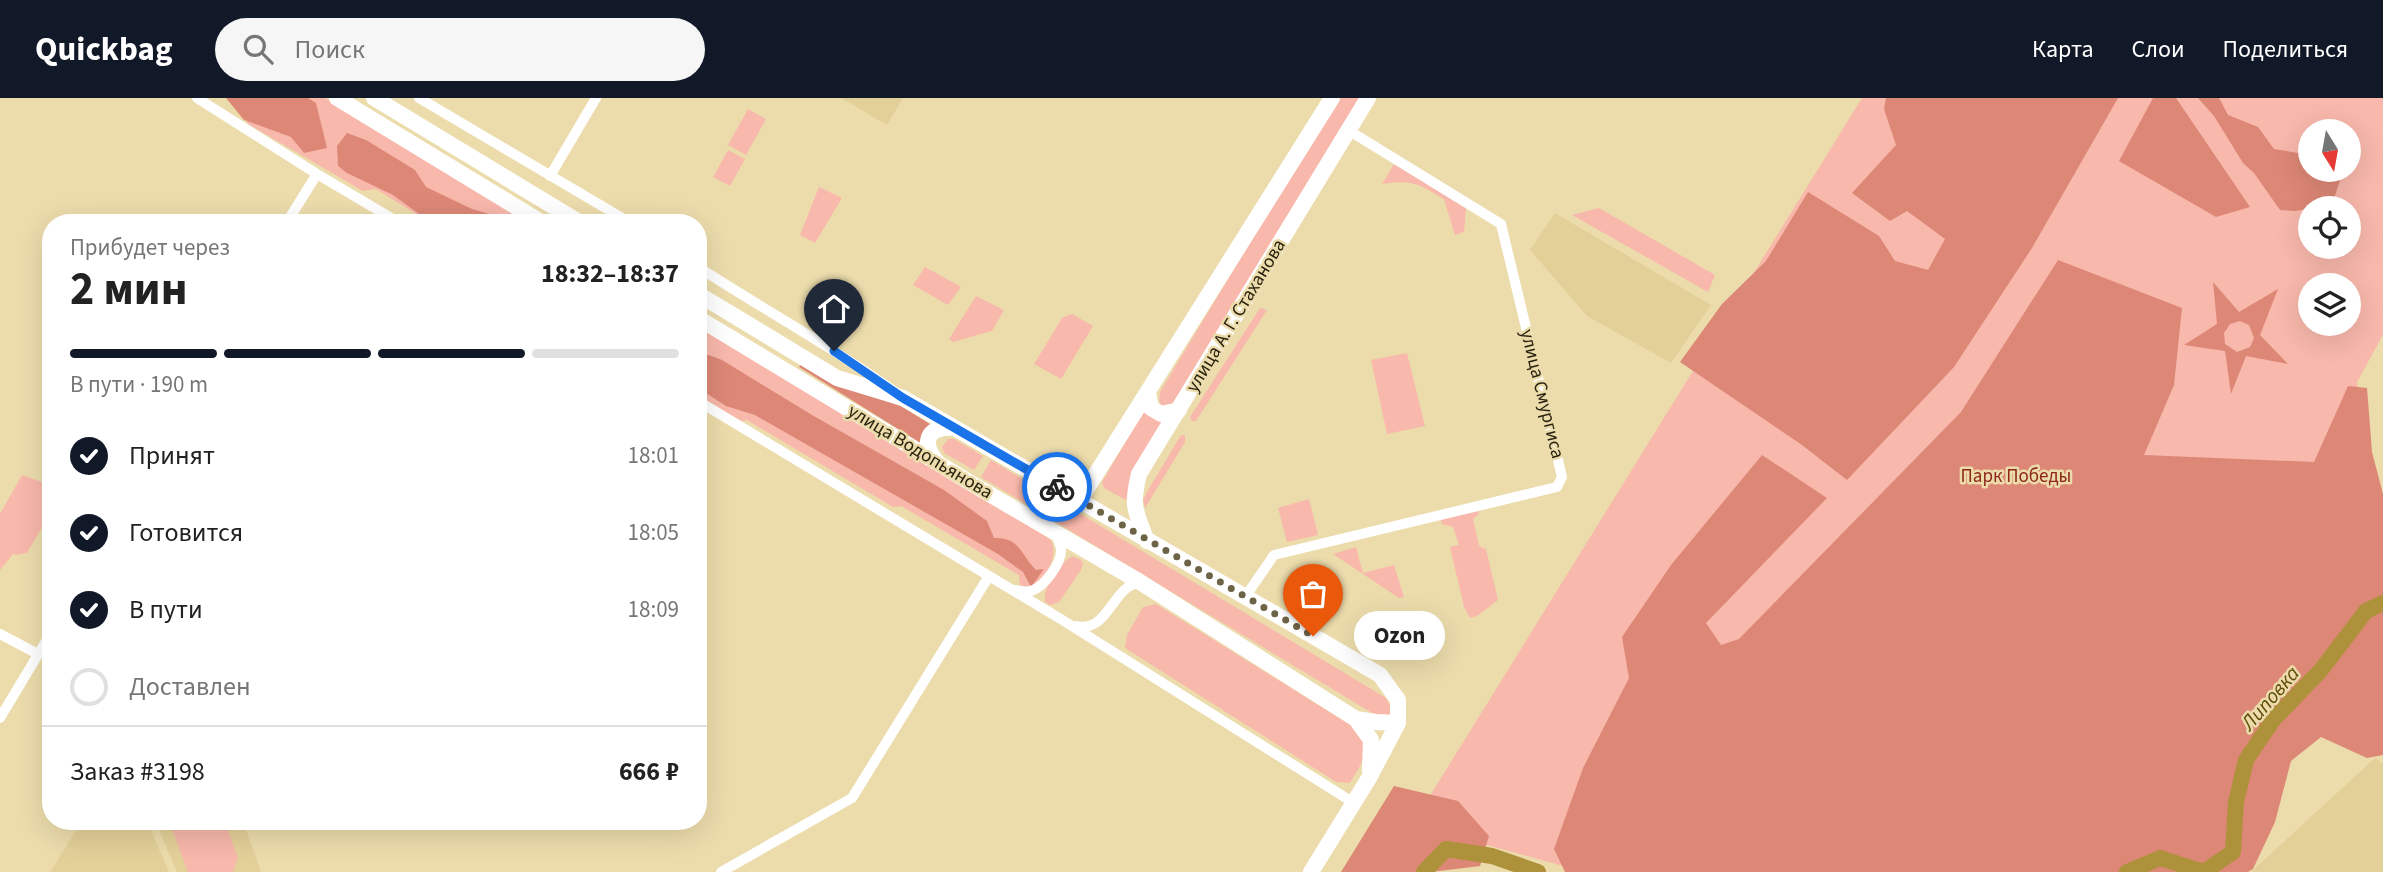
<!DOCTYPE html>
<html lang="ru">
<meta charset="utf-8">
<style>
body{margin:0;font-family:"Source Sans 3",sans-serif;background:#f6f6f6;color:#222;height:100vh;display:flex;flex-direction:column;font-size:26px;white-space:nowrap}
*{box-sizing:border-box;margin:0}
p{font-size:23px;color:#767676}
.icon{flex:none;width:38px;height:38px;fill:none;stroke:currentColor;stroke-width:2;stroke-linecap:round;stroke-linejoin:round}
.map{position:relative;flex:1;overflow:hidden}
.panel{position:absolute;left:42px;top:116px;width:665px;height:616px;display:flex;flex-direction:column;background:#fff;border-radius:28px;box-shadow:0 7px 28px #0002}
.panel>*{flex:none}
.needle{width:46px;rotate:169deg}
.fabs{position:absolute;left:2298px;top:21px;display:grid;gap:14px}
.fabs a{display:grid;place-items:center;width:63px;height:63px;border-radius:50%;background:#fff;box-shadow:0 7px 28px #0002;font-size:35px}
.pin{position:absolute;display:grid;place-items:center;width:60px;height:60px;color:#fff;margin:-72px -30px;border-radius:50% 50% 50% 0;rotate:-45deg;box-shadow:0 0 7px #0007}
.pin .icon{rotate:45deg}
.courier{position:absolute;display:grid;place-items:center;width:70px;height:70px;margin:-35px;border:5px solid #1a73e8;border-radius:50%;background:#fff;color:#222;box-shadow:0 2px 9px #0007}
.bubble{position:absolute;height:49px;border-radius:24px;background:#fff;box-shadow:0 7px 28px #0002;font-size:23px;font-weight:700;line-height:49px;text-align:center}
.head em{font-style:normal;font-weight:700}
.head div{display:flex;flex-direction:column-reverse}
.head{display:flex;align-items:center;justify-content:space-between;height:119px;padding:0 28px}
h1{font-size:46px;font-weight:700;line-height:52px}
.bar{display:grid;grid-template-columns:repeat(4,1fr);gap:10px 7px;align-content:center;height:84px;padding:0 28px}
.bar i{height:9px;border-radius:5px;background:#e0e0e0}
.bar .selected{background:#111827}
.bar p{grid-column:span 4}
.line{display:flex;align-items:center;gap:18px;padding:0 28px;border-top:2px solid #e0e0e0}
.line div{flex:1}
ol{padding:0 28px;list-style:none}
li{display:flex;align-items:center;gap:21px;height:77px}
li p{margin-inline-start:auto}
li .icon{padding:7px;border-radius:50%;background:#111827;color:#fff;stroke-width:4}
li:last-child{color:#767676}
li i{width:38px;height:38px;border:4px solid #e0e0e0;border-radius:50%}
header{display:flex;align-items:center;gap:42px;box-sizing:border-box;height:98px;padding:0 35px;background:#111827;color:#fff}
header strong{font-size:33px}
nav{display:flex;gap:38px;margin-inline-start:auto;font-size:24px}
.search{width:490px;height:63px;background:#f6f6f6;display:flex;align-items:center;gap:18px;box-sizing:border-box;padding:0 24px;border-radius:38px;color:#767676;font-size:26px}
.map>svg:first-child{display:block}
.built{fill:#e3d099}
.green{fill:#f8b8ab;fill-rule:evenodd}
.forest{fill:#dd8776;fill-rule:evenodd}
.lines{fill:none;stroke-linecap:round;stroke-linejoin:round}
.river{stroke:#ae923b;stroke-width:16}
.minor{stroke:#fff;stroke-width:10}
.secondary{stroke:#fff;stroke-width:16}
.done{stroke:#6d6346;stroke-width:7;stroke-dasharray:0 12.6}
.route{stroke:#1a73e8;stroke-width:9}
.labels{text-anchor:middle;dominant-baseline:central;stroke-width:5;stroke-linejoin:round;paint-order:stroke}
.street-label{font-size:19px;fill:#28220f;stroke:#ecdcac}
.park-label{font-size:19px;fill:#8e2819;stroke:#ecdcac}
.water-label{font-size:21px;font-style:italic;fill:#614e09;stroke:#ecdcac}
</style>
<header>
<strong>Quickbag</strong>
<div class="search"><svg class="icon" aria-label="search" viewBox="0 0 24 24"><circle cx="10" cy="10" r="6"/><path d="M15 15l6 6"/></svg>Поиск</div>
<nav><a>Карта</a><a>Слои</a><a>Поделиться</a></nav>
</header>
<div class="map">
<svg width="2383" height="774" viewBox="0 0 2383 774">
<rect width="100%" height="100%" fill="#ecdcac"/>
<path class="built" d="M841 0H903L887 27Z
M1555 115 1711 207 1671 265 1587 218 1530 152Z
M2375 660 2383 665V774H2251Z
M82 723H147L169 774H50Z
M155 723H243L261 774H177Z"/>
<path class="green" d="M232 0H325L530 124H429L376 91 363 93 248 26 240 5Z
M1337 0H1363L1182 298 1169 310 1161 307 1159 302 1160 294Z
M1862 0H2383V237L2357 284 2382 475 1585 774 1472 743H1402ZM2310 33H2348V72H2310ZM2310 110H2348V149H2310ZM2310 187H2348V226H2310Z
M748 11 766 21 746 57 728 47Z
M728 52 745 61 730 88 713 79Z
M1394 66 1466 110 1464 134 1455 137 1444 101C1419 86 1412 81 1382 86Z
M819 89 842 100 815 145 800 137Z
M1599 110 1715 177 1708 194 1572 117Z
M925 169 961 189 948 207 913 187Z
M976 198 1004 212 992 233 953 244 949 241Z
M1260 210 1267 212 1196 323H1192L1190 319Z
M1072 216 1093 228 1061 281 1034 266 1062 220Z
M698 225 1050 441C1061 458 1044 484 1027 490L1020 487 1019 477 901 408 893 409 747 322 740 323 698 297Z
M1407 255 1425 328 1387 336 1371 262Z
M1145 311 1165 323 1133 379 1126 402 1104 390 1102 384Z
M1181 337H1185V344L1145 410 1143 402 1147 394Z
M948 341H954L983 358 974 372 944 355 942 349Z
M991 362 1386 600 1393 614 1388 620 1382 621 981 379Z
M51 371V414L27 455 16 457 13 456 0 472V416L22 377 42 384Z
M1309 401 1318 437 1287 444 1278 410Z
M1478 412 1479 416 1473 421 1479 448 1486 451 1498 502 1477 518 1470 520 1464 509 1450 449 1459 447 1453 429 1442 426 1441 421Z
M1356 449 1363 475 1394 467 1404 499 1399 500 1333 456Z
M1073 458 1081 462 1083 466 1081 472 1059 504 1050 507 1045 504C1043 489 1059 464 1073 458Z
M1156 506 1360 633C1370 657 1362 664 1350 685L1336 684 1125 550 1127 537 1143 509Z
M169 723H225L238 760 233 774H188Z"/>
<path class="forest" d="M226 0H308L316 5 327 50 304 55 291 39 244 22Z
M1886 0H2118L2032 150 1954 269 1847 382 1802 347 1680 264 1722 206 1766 163 1808 94 1879 138 1895 163 1928 172 1945 141 1907 113 1890 123 1852 95 1896 47 1884 11Z
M2153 0H2176L2250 109 2216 119 2119 63Z
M2198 0H2219L2228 17 2258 29 2274 51 2310 57V72H2335L2341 79 2332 107 2295 113 2280 112 2254 75 2243 65 2214 18Z
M347 35 366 42 415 72 426 89 472 111 496 118 507 124H430L393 97 347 75 338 68 337 48Z
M2058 162 2182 210 2174 287 2144 357 2314 364 2348 288 2367 290 2372 354 2383 396V657L2367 660 2321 639 2291 663 2275 724 2253 771 2248 774H1565L1554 751 1583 670 1629 580 1622 539 1671 467 1762 357 1827 400 1706 525 1721 547 1739 541 1961 314Z
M2213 184 2239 214 2278 191 2260 237 2288 266 2246 258 2231 296 2225 253 2184 247 2217 226ZM2240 223 2249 227 2254 240 2250 249 2237 254 2225 246 2224 235 2230 226Z
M698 253 722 262 812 317 944 392 987 423 994 440C1020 439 1020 456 1036 472L1044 471 1031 489 1023 474 998 456 755 317 726 308 698 290Z
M801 266 843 289 901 308 933 328 922 346 799 269Z
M1394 688 1458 703 1489 738 1480 768 1431 774H1341Z"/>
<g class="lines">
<path class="river" d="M1424 774 1446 751 1492 758 1538 774
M2127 774 2160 760 2204 774 2233 754 2236 704 2246 662 2273 622 2321 572 2366 513 2383 505"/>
<path class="minor" d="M197 0 317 76 398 124
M419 0 629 124
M550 78 596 0
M287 124 317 76
M698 169C763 211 831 248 894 293
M698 303 1064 523 1354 705
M1014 492C1019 493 1026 494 1031 493 1044 489 1062 465 1061 451 1060 446 1057 439 1055 434
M1245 499 1274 457 1557 389 1562 379 1501 126 1348 32
M1076 528C1109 535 1111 489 1140 484
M0 536 38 556
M0 620 51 535
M721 774 852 700 989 478"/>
<path class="secondary" d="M337 0 541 124
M374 0 579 124
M698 196 837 280 903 300 1380 577 1398 602V625L1369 680 1311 774
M698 220 979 390 1140 484 1356 621 1371 642 1370 672
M1148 294 1151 310 1161 316 1179 312
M937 364C921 345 926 328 954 330
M1079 403 1332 0
M1147 443C1135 412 1131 409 1139 376L1368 0
M1356 621 1376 624 1398 625"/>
</g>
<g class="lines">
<path class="done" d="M1057 389 1313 538"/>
<path class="route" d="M834 253 903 300 1057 389"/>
</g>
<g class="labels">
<g class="street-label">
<text transform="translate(1236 218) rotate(-59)">улица А. Г. Стаханова</text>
<text transform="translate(1542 296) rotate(76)">улица Смургиса</text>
<text transform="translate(920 354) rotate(31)">улица Водопьянова</text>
</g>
<g class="park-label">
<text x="2016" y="378">Парк Победы</text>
</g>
<g class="water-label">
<text transform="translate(2270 600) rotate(-49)">Липовка</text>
</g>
</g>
</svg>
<div class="fabs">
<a><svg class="needle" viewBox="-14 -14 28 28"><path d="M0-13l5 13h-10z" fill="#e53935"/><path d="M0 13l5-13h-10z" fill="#767676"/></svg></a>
<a><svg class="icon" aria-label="locate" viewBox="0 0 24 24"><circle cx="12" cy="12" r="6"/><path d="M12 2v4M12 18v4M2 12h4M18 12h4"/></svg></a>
<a><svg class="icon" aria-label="layers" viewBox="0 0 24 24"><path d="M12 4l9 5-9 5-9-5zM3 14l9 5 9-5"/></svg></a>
</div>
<div class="pin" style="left:1313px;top:538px;background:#ea580c"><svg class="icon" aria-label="bag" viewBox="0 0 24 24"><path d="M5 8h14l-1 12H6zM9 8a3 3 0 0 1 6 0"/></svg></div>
<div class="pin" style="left:834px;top:253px;background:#1f2937"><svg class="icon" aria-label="home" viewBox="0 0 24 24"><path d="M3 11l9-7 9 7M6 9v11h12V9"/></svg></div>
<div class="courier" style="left:1057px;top:389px"><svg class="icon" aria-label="bike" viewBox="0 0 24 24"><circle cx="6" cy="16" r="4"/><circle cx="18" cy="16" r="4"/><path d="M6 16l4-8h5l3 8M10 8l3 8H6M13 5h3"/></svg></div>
<div class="bubble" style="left:1354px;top:513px;width:91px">Ozon</div>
<section class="panel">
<div class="head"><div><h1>2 мин</h1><p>Прибудет через</p></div><em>18:32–18:37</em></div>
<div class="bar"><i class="selected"></i><i class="selected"></i><i class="selected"></i><i></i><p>В пути · 190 m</p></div>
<ol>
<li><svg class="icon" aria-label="check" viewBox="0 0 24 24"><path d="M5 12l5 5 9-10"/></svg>Принят<p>18:01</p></li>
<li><svg class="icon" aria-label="check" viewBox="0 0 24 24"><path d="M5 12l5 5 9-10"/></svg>Готовится<p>18:05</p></li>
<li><svg class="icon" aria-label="check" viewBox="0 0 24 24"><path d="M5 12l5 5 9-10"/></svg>В пути<p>18:09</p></li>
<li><i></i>Доставлен</li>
</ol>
<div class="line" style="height:91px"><div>Заказ #3198</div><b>666 ₽</b></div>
</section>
</div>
